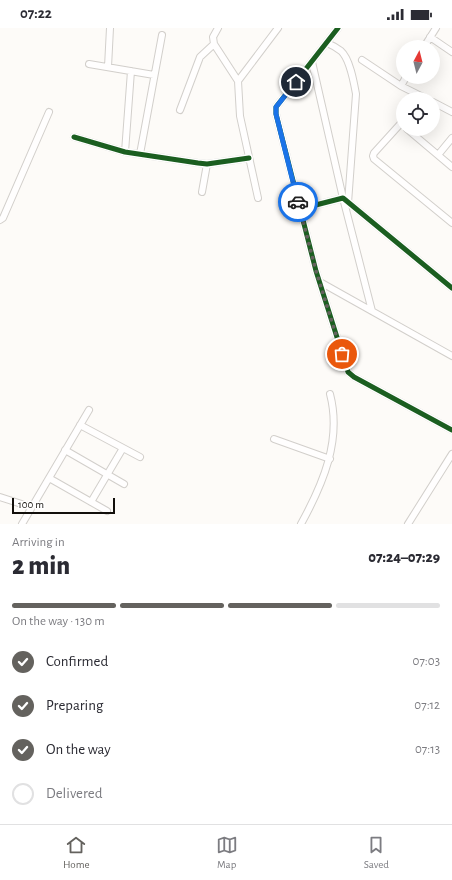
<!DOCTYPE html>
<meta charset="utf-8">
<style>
body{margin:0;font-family:"Alegreya Sans",sans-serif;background:#f7f7f7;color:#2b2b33;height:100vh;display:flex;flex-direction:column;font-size:15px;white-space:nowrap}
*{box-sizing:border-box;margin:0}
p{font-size:13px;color:#7c7c81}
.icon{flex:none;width:22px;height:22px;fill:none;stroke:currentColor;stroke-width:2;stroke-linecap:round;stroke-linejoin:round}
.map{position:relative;height:496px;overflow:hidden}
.panel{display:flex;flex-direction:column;background:#fff;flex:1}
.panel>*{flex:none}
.needle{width:26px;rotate:7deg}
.buttons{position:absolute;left:396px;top:12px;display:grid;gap:8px}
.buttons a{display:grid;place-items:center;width:44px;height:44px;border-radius:50%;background:#fff;box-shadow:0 4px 16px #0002;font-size:20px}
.scale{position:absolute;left:12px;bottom:10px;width:103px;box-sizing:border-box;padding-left:4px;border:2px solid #120f0b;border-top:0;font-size:11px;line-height:14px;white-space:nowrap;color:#120f0b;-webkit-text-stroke:3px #fff;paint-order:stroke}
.pin{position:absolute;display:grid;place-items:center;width:34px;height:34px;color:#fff;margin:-17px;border:2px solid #fff;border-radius:50%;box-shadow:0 1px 4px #0007}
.courier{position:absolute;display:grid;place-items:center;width:40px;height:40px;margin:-20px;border:3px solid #1a73e8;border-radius:50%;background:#fff;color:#222;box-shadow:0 1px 5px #0007}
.overview em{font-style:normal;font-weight:800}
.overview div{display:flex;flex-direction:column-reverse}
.overview{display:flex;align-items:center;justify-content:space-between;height:68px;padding:0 12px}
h1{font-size:26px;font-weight:800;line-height:30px}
.bar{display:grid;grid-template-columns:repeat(4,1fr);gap:6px 4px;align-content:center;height:48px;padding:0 12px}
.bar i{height:5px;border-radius:3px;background:#e1e1e2}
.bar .on{background:#64625e}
.bar p{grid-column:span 4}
ol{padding:0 12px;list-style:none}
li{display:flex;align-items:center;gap:12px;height:44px}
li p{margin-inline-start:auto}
li .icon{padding:4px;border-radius:50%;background:#64625e;color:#fff;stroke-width:4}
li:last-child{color:#7c7c81}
li i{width:22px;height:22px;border:2px solid #e1e1e2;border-radius:50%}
.status{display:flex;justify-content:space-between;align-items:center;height:28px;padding:0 20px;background:#fff;direction:ltr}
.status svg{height:11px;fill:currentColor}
.tab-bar{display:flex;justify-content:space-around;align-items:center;height:56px;border-top:1px solid #e1e1e2;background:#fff;font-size:11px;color:#7c7c81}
.tab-bar a{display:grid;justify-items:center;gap:2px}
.tab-bar .on{color:#64625e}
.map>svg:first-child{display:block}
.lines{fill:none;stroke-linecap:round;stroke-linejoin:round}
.street-casing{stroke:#d2cfcb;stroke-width:8}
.street{stroke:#fffefe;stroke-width:6}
.cycleway-casing{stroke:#fff;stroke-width:8}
.cycleway{stroke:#1b5e20;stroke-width:5}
.done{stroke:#64625e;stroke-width:4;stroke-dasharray:0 7.2}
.route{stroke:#1a73e8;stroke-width:5}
</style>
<div class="status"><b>07:22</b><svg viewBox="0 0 49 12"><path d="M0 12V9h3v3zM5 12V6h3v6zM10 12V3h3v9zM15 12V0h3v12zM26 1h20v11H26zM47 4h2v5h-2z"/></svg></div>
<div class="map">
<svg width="452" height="496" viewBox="0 0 452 496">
<rect width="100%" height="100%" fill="#fdfbf8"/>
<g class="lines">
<defs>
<path id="street" d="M218 0 213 9 214 16 238 53 240 88 258 170
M338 0 276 79V86L316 243 348 344 354 349 452 402
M430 9 452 24
M327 15C332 17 337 20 341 23 350 31 354 55 356 66L348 175
M424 19 436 0
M362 32 401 58 427 71
M312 34 343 170 372 283
M89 36 154 47
M108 39 110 0
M238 53 278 0
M401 58 406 49
M433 74 452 84
M180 82 200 29 214 16
M403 93 374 125 373 128 374 131 452 195
M407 101 452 139
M74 109 125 124 198 135 207 136 249 130
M125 124 131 43
M140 126 162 7
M438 127 452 110
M202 164 207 136
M300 181 343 170 452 260
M0 192 3 190 49 84
M320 254 452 328
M80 397 140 429
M274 411 330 431
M65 422 124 456
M49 450 107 483
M0 469 31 479
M91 474 123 420
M22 496 89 382
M301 496C323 456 342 412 330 366
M408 496 452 426"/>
</defs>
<use href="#street" class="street-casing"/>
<use href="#street" class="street"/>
<defs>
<path id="cycleway" d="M338 0 276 79V86L316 243 348 344 354 349 452 402
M74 109 125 124 198 135 207 136 249 130
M300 181 343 170 452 260"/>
</defs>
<use href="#cycleway" class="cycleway-casing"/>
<use href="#cycleway" class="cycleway"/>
</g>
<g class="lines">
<path class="done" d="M298 174 316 243 342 326"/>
<path class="route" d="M296 54 276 79V86L298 174"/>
</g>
</svg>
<div class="buttons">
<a><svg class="needle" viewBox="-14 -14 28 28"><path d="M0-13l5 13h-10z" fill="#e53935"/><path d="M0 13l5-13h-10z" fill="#7c7c81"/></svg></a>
<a><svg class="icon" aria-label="locate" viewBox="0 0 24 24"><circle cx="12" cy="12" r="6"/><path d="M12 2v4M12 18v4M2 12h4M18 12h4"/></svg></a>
</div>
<div class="scale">100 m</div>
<div class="pin" style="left:342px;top:326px;background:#ea580c"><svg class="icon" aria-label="bag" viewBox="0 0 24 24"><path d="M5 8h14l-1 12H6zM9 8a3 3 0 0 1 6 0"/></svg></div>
<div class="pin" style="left:296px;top:54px;background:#1f2937"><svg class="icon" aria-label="home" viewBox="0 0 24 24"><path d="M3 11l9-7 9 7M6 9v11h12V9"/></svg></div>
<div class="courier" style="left:298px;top:174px"><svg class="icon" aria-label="car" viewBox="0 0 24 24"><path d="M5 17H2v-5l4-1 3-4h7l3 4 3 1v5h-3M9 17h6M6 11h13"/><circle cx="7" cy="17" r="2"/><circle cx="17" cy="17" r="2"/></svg></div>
</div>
<section class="panel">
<div class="overview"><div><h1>2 min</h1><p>Arriving in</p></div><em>07:24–07:29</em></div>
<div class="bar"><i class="on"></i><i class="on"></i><i class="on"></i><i></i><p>On the way · 130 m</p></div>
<ol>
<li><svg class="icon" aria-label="check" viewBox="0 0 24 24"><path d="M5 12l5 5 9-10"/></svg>Confirmed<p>07:03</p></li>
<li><svg class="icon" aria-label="check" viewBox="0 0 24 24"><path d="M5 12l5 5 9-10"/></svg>Preparing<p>07:12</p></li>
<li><svg class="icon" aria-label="check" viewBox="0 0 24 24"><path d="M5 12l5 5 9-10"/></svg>On the way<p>07:13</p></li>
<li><i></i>Delivered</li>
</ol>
</section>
<nav class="tab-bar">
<a class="on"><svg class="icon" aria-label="home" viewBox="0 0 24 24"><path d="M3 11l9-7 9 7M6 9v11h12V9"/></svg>Home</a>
<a><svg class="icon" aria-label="map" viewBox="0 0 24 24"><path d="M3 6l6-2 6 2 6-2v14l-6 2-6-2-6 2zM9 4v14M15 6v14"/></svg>Map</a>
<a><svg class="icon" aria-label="saved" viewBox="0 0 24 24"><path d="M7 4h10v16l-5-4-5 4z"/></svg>Saved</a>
</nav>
